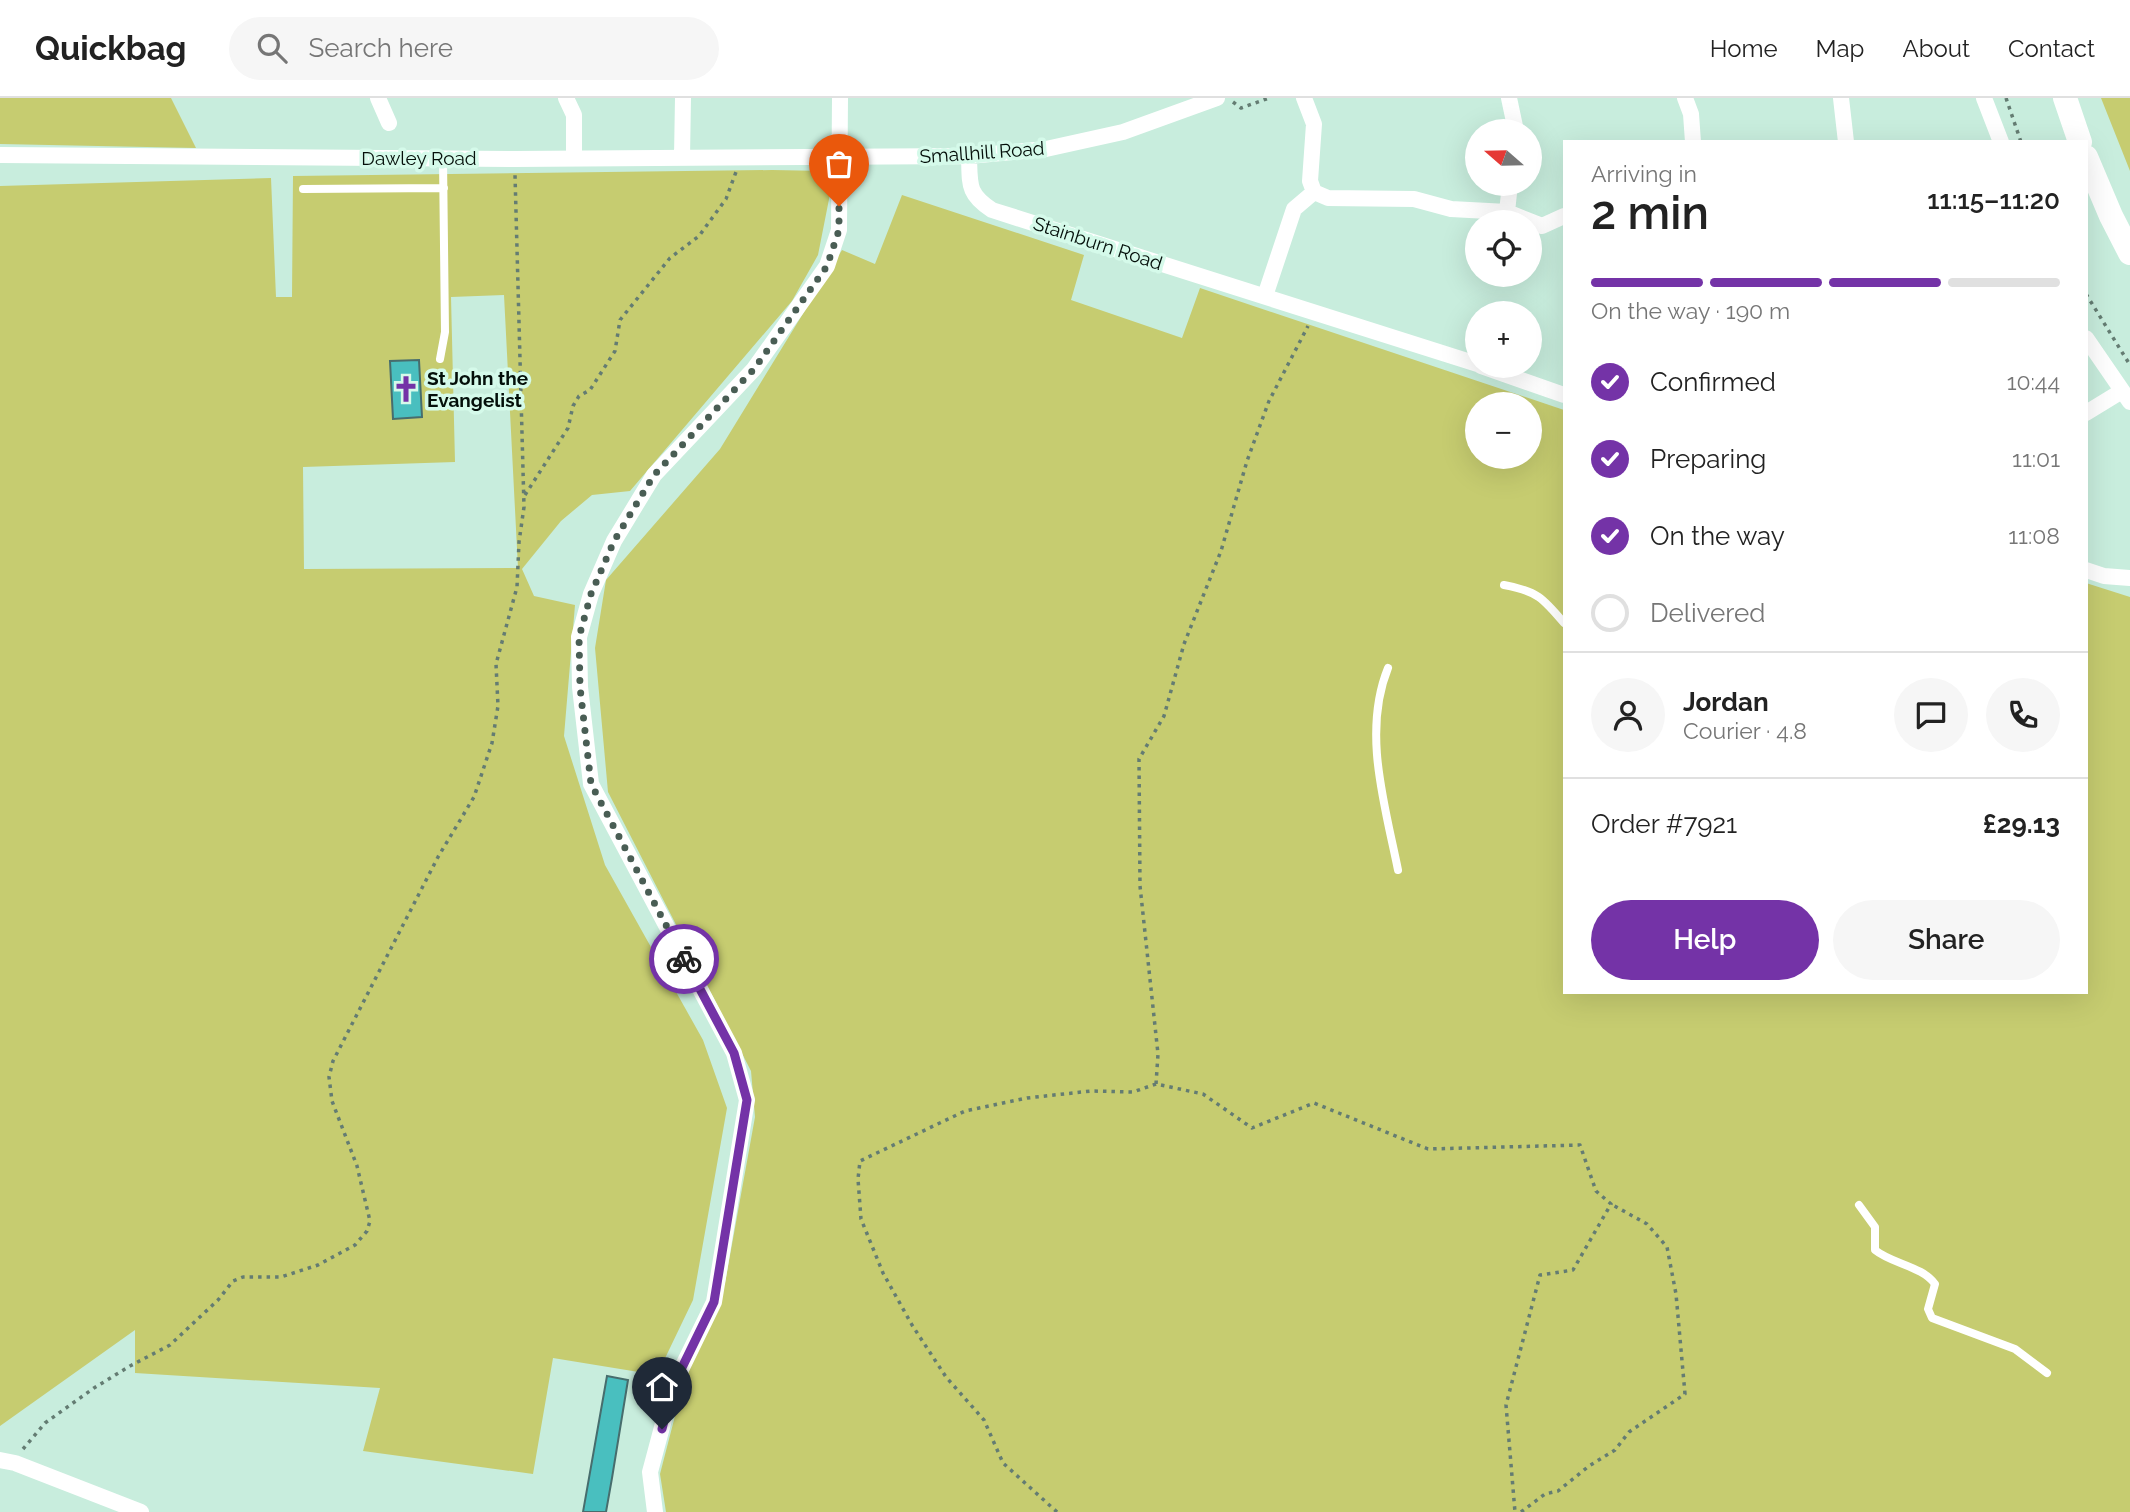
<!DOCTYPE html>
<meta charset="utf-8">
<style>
body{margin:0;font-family:Raleway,sans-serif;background:#f6f6f6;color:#222;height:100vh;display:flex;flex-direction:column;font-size:26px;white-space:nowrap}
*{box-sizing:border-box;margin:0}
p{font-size:23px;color:#767676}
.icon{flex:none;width:38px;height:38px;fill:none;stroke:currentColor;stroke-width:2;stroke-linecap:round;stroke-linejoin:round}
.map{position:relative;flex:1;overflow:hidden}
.panel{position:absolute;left:1563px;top:42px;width:525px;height:854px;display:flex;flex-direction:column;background:#fff;border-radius:0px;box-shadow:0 7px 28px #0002}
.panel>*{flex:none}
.needle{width:46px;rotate:290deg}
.controls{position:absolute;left:1465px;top:21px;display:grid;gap:14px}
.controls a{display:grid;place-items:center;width:77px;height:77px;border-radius:50%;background:#fff;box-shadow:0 7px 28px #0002;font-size:35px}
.pin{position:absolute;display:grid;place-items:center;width:60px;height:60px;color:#fff;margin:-72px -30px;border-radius:50% 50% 50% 0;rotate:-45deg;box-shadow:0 0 7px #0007}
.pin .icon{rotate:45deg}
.courier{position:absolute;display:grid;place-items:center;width:70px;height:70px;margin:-35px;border:5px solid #7433a7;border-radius:50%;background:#fff;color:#222;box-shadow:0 2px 9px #0007}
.head em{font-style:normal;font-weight:600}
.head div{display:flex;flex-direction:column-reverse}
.head{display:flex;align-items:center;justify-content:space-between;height:119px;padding:0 28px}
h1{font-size:46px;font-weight:600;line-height:52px}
.bar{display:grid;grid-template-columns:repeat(4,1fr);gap:10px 7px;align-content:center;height:84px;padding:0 28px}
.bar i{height:9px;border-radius:5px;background:#e0e0e0}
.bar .on{background:#7433a7}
.bar p{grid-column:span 4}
.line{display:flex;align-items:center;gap:18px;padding:0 28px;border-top:2px solid #e0e0e0}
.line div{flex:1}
.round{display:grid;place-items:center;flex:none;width:74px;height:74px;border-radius:37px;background:#f6f6f6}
ol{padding:0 28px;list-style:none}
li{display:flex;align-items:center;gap:21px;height:77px}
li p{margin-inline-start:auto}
li .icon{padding:7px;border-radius:50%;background:#7433a7;color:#fff;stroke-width:4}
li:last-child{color:#767676}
li i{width:38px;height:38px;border:4px solid #e0e0e0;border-radius:50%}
.primary-button{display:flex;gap:14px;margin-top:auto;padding:14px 28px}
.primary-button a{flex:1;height:80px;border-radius:42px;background:#7433a7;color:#fff;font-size:28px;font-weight:600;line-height:80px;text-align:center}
.primary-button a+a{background:#f6f6f6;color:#222}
header{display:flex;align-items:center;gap:42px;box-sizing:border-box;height:98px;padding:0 35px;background:#fff;border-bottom:2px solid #e0e0e0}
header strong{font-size:33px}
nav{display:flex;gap:38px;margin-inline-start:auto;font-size:24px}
.search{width:490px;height:63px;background:#f6f6f6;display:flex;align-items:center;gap:18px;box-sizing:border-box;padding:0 24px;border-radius:38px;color:#767676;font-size:26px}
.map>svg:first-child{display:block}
.green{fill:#c6cc70;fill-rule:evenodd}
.building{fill:#49bfbf;stroke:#476d6d;stroke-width:2}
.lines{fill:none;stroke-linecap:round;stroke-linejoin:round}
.path{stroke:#647c72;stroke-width:3.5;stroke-dasharray:3.5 5;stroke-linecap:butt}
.lane{stroke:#fff;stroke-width:8}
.street{stroke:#fff;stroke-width:16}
.primary{stroke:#fff;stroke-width:24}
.done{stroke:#495d54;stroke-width:7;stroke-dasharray:0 12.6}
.route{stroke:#7433a7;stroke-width:9}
.labels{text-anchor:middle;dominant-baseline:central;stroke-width:7;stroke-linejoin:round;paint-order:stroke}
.street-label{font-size:19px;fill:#040f0a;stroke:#d5faea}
.poi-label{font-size:19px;font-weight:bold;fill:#040f0a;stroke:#d5faea;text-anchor:start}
</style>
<header>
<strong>Quickbag</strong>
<div class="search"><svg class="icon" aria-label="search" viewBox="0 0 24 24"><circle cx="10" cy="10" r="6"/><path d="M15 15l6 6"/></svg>Search here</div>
<nav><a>Home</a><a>Map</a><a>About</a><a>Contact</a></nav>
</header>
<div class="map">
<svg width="2130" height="1414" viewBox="0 0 2130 1414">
<rect width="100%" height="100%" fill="#c8eddd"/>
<path class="green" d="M0 0H171L196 50 0 46Z
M2101 0H2130V73Z
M772 72 825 73 831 91 818 157 792 203 630 393 592 397 561 423 522 471 534 498 575 507 564 638 605 767 703 942 727 1010 693 1202 657 1277 553 1260 533 1376 363 1353 380 1290 135 1275V1232L0 1328V88L271 80 276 199H292L293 78ZM504 197 518 470 304 471 303 369 455 364 451 199Z
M902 97 1084 157 1071 202 1182 240 1200 190 1564 312V894H2086V485L2130 499V1414H666L660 1376 683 1287 725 1185 755 1019 751 973 608 694 595 550 606 482 720 351 842 152 875 166ZM1477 306H1530V359H1477Z"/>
<path class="building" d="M419 262 422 319 393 321 390 263Z
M607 1278 628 1282 612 1380 606 1414H583Z"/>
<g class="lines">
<path class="path" d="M2006 0 2021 44
M1233 4 1241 10 1269 0
M2086 196 2130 267
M525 397 568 330 573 308 579 298 590 292 615 253 620 222 670 160 699 138 726 101 736 74
M1156 986 1158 956 1140 788 1139 661 1164 618 1184 546 1221 453 1247 363 1269 303 1308 228
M23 1351 45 1325 94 1290 130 1268 170 1247 218 1202 233 1183 243 1179H281L318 1167 355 1147 367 1133 370 1123 357 1068 332 1003 329 979 333 963 438 759 474 699 492 645 498 608 496 566 517 489 519 444 524 409 515 77
M1057 1414 1003 1365 984 1322 946 1279 912 1227 883 1175 861 1121 858 1081 860 1063 965 1013 1027 1000 1091 993 1133 994 1156 986 1203 996 1252 1030 1314 1005 1428 1051 1580 1047 1596 1093 1611 1106 1573 1172 1540 1177 1506 1307 1515 1414
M1521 1414 1545 1396 1558 1393 1589 1368 1615 1352 1629 1334 1685 1296 1676 1196 1667 1149 1647 1126 1611 1106"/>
<path class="lane" d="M303 91 444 90
M440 261 445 234 443 61
M1504 487C1537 493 1543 500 1564 525
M1388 570C1362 634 1385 707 1398 772
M1859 1107 1875 1129V1152C1892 1166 1922 1168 1935 1186L1928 1211 1932 1220 2015 1251 2047 1275"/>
<path class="street" d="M378 0 389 25
M566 0 574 17V60
M1304 0 1314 26 1310 83 1314 94 1328 100 1414 101 1451 111 1507 114 1542 128 1564 118
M1509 0 1516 33
M1685 0 1691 16 1693 44
M1841 0 1846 44
M1984 0 2001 44
M0 57 514 61 969 58 1046 51 1123 34 1217 0
M969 58C970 86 967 96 992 112L1477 266
M682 59 683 0
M1507 114 1510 86
M1265 198 1294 111 1314 94
M2086 240 2130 304
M1481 268 1564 297
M2086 315 2122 293
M2086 472 2104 478 2130 480
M0 1362 15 1365 141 1414
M655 1414 650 1374 673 1288 714 1204 747 1002 734 955 591 686 580 589 579 539 591 496 614 443 654 377 754 271 827 168 839 132 840 0"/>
<path class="primary" d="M2065 0 2080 44
M2086 59 2111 118 2130 155"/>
</g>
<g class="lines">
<path class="done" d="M684 861 591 686 580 589 579 539 591 496 614 443 654 377 754 271 827 168 839 132V108"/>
<path class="route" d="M662 1331 673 1288 714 1204 747 1002 734 955 684 861"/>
</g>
<defs>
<symbol id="church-bare" viewBox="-9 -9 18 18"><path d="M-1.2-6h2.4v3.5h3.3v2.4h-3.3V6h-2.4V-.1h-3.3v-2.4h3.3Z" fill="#7433a7" stroke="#d5faea" stroke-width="2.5" paint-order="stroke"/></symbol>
</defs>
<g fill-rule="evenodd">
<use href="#church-bare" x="387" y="272" width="38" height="38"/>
</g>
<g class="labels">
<g class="street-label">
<text transform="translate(982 54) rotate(-4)">Smallhill Road</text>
<text x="419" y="60">Dawley Road</text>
<text transform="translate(1098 145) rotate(18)">Stainburn Road</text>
</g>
<g class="poi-label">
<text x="427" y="280">St John the<tspan x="427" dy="22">Evangelist</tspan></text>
</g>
</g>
</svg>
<div class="controls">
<a><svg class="needle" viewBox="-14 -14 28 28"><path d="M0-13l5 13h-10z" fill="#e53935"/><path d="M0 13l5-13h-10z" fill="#767676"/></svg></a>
<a><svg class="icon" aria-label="locate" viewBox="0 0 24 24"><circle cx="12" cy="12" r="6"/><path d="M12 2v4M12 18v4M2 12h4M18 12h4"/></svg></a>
<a>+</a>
<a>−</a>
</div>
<div class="pin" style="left:839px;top:108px;background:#ea580c"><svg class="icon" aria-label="bag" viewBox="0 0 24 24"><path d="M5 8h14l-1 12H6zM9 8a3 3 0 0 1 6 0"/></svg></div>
<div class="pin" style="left:662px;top:1331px;background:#1f2937"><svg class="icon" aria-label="home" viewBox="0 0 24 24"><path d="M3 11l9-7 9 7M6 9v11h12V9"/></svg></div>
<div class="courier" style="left:684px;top:861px"><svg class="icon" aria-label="bike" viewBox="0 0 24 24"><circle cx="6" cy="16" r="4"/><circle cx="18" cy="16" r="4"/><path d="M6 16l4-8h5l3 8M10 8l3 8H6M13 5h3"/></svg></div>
<section class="panel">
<div class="head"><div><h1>2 min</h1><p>Arriving in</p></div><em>11:15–11:20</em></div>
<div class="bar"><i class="on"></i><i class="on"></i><i class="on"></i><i></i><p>On the way · 190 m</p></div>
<ol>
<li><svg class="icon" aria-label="check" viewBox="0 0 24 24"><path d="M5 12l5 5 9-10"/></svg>Confirmed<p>10:44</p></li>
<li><svg class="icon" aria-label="check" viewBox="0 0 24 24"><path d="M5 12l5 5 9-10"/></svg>Preparing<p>11:01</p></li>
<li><svg class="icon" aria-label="check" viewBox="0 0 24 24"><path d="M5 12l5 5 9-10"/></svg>On the way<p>11:08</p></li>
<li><i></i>Delivered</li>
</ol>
<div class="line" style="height:126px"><a class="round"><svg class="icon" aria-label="person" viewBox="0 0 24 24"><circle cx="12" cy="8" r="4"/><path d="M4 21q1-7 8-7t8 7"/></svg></a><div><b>Jordan</b><p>Courier · 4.8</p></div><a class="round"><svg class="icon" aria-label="chat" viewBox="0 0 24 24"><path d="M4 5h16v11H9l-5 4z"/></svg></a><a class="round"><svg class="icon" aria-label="phone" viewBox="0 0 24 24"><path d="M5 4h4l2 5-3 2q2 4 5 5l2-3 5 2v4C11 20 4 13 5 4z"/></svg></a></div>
<div class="line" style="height:91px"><div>Order #7921</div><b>£29.13</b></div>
<div class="primary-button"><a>Help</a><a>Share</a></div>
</section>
</div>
